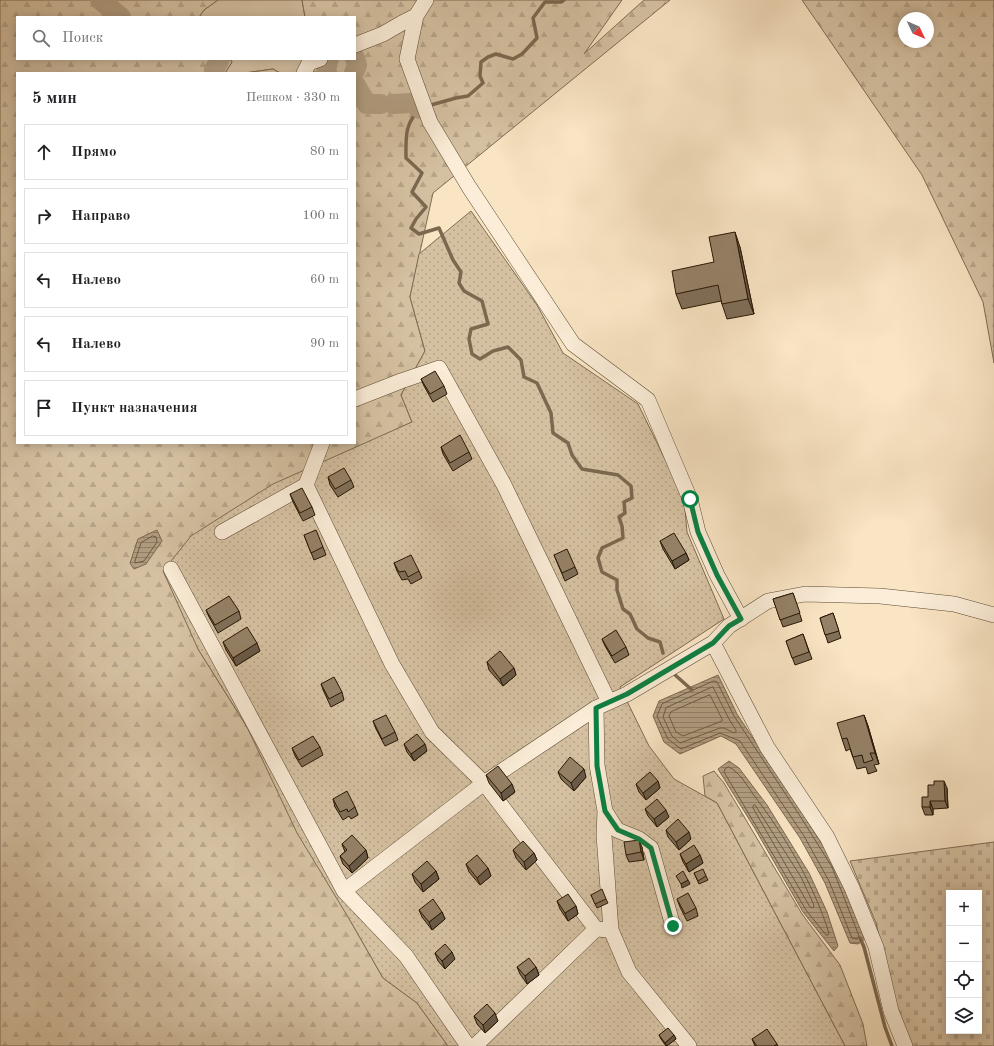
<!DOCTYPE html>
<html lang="ru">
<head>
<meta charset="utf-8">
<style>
	body { margin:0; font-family:"Old Standard TT",serif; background:#f6f6f6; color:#202124 }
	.controls { position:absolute; right:12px; bottom:12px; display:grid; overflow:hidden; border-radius:0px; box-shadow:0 2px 10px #0003 }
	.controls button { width:36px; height:36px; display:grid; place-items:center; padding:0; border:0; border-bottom:1px solid #e0e0e0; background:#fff; color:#202124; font:20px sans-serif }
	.compass { position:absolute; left:898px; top:12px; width:36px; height:36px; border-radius:50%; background:#fff; box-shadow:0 2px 10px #0003; rotate:134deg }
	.stop { position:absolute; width:12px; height:12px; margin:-9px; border:3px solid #0b8043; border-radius:50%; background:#fff }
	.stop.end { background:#0b8043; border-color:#fff; box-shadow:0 1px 4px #0008 }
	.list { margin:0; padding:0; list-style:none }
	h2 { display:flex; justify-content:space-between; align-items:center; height:52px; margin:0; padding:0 16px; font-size:17px }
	h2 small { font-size:13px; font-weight:400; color:#757577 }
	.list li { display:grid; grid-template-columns:26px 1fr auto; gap:12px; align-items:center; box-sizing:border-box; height:56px; margin:0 8px 8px; padding:0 8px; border:1px solid #e0e0e0; border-radius:0px }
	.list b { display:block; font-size:15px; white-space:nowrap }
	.list em { font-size:13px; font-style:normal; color:#757577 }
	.icon { flex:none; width:22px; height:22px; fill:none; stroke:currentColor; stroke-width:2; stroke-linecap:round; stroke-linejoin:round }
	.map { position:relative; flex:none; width:994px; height:1046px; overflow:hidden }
	.search { position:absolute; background:#fff; box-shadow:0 2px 10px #0003; left:16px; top:16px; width:340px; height:44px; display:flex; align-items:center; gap:10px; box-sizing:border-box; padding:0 14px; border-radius:0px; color:#757577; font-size:15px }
	.panel { position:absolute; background:#fff; box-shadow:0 2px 10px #0003; left:16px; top:72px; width:340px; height:372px; border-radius:0px }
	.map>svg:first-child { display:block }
	.grass { fill:#d5c1a2; stroke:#7e6c52 }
	.forest { fill:url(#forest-firs); stroke:#7e6c52; fill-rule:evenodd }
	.cemetery { fill:url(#cemetery-stones); stroke:#7e6c52; fill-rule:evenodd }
	.park { fill:url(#park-dots); stroke:#7e6c52 }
	.water { fill:url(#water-rules); stroke:#7b684f }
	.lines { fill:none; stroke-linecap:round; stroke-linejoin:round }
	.shore { stroke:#6d5a42; stroke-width:1 }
	.stream { stroke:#7b684f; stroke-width:3.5 }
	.river { stroke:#b29e82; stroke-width:20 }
	.minor-casing { stroke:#5c4a33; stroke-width:16 }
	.minor { stroke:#fbedd8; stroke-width:15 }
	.wall { fill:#806f59; stroke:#281603 }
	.shaded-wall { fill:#685a48; stroke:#281603 }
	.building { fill:#958167; stroke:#281603 }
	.route { stroke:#0b8043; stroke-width:5 }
</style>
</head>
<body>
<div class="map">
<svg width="994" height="1046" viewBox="0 0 994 1046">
	<defs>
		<pattern id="forest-firs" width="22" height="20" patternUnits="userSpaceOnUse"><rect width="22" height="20" fill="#d5c1a2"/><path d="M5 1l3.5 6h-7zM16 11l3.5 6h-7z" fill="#b7a58a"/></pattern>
		<pattern id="cemetery-stones" width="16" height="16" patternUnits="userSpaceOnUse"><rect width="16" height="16" fill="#d5c1a2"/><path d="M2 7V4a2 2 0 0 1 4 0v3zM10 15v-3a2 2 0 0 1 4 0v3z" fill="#b7a58a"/></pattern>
		<pattern id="park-dots" width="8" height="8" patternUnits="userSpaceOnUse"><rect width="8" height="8" fill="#d5c1a2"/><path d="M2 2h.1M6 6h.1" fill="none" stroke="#b7a58a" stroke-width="1.8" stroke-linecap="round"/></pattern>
		<pattern id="water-rules" width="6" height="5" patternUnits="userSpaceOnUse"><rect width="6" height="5" fill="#b29e82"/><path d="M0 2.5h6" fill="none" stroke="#918068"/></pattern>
	</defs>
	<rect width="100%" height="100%" fill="#f9e4c3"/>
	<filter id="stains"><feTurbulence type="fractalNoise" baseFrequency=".005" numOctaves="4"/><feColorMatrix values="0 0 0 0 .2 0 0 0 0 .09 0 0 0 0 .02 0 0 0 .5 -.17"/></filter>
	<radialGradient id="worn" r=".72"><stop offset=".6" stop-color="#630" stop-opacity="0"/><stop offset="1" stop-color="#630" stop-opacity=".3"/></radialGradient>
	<path class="grass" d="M218 0H302L305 17H199L204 10Z
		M230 59H315L319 72 280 73 273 69 245 73H225L232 62Z"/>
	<path class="forest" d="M0 0H218L204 10 199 17H17V59H230L232 62 225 73H17V443H355V73H319L315 59H355V17H305L302 0H622L584 54 644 0H670L433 193 410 297 425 351 401 395 412 422 353 450 198 649 247 727 351 922 383 978 417 1003 448 1046H0Z
		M802 0H994V363L983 302 922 175ZM904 18H928V42H904Z
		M273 69 280 73H245Z
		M714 771 724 783 802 914 840 965 863 1024 867 1046H845L717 803 705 796 703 776Z"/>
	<path class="cemetery" d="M994 842V1046H911L905 1034 891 986 876 923 850 861ZM949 893H979V1031H949Z"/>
	<path class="park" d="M471 211 537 305 563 353 638 404 684 498 687 532 724 619 620 687 649 746 674 779 717 803 845 1046H448L417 1003 383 978 351 922 297 833 247 727 198 649 163 571 191 536 273 484 412 422 401 395 425 351 410 297 419 254Z"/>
	<path class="water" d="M157 530 162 541 146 564 134 569 130 563 138 539Z
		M718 675 737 714 803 814 835 865 865 939 858 944 850 943 825 883 800 838 736 744 721 736 680 754 664 742 653 716 659 701Z
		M729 761 739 768 767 805 809 873 827 912 838 946 834 951 803 912 754 827 718 769Z"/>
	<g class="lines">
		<path class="shore" d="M153 536 156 537 157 542 144 561 135 563V561L141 543Z
			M714 681 717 682 734 716 800 816 832 867 859 936 857 939 852 938 829 881 804 836 740 741 720 733 681 749 668 739 657 716 662 704Z
			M713 687 729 719 736 730V732L734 733 724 728H720L680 743 672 736 663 717 666 708Z
			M710 695 722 719V721L683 736 676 732 669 716 671 712Z
			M729 767C740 773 746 784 753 794 785 836 813 883 829 933L828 935H826L806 910 724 772 725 769Z
			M755 805 801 877 814 905 813 908 810 907 753 808V806Z"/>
		<path class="stream" d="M431 105 456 98 468 96 483 83 480 76 481 62 488 57 496 54 513 59 522 54 537 38 533 18 545 2H561L564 0
			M421 109C404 122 406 139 406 158L422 173 412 192 426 207 416 219 411 228 419 234 439 228 453 260 461 272 459 283 464 291 482 301 488 324 471 329 469 339 472 354 480 359 493 351 508 347 521 360 524 377 537 383 551 413 553 433 568 443 572 455 582 469 618 475 631 486 632 498 624 502 625 513 619 517 622 526 623 538 602 548 598 558 602 572 617 580V590L623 609 630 614 637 629 648 638 660 642 663 653
			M674 674 692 690
			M860 938 864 947 885 1027 892 1046"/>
		<path class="river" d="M100 0 121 17
			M215 73 214 70 220 59
			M327 73 326 60 329 59
			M354 73 357 65 355 58
			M355 84 367 104H381
			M393 104 412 103 420 109"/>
		<defs>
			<path id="minor" d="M426 0 416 16 407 59 430 122 469 187 573 344 648 400 690 499 698 532 717 575 741 619
				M355 45 383 34 402 23 416 16
				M304 73 309 63 320 59
				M355 399 401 381 439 368 504 485 609 702
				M306 485 392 664 432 732 484 783 596 929 611 930
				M222 532 306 485 322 443
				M171 569 344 891 406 956 468 1046
				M713 643 767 747 827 837 852 888 876 947 891 1011 905 1046
				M596 708 597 765 605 811 604 835 611 930 629 972 689 1046
				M605 811 617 830 639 839 651 848 673 926
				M344 891 484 783 596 708 627 694 713 643 729 626 768 601 805 594 880 596 954 604 994 615
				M475 1046 596 929"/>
		</defs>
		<use href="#minor" class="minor-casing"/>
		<use href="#minor" class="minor"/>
	</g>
	<path class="wall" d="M740 247 754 314 727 319 721 301 682 309 676 294 714 262Z
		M421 379 444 386 447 394 433 402 424 386Z
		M441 447 469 452 472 459 453 471 443 454Z
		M328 477 351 480 354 487 338 497 330 485Z
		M290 494 312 507 315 515 303 521 293 502Z
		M304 535 323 547 326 555 314 560Z
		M660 541 686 553 689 560 675 569 663 549Z
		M554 555 575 567 578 574 565 581Z
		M394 563 419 571 422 578 411 584 408 579 402 580 397 571Z
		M793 593 802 621 783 627 773 599Z
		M206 610 239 611 241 619 218 633 209 617Z
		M833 613 841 638 828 643 820 618Z
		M803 634 812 659 795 665 786 641Z
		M602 639 626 647 629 655 615 663 605 646Z
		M223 642 260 651 236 666 226 650Z
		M487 662 514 668 516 675 503 686 489 670Z
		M321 684 342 692 344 700 331 707 324 692Z
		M864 715 868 726 879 764 874 765 877 771 868 774 866 767 857 769 850 749 846 751 842 739Z
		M373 721 395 732 398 740 385 746 376 729Z
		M404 744 427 751 414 761 407 752Z
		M320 747 323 755 302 767 295 756 292 748Z
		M558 772 586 777 574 791 561 779Z
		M486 775 515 792 503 801 489 783Z
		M658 781 660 788 646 800 639 792 636 784Z
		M947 788 948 808 933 809V815H925L922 807 928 797Z
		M333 799 355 807 358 815 351 819 349 816 343 820 335 807Z
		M645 809 669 817 657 827 648 816Z
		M666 830 691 839 679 850 668 837Z
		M342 844 366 850 368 858 352 873 343 864 340 856 345 852Z
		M642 847 644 860 629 862 626 855Z
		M513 850 534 853 537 860 526 870 516 858Z
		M680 854 700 855 703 863 689 872 683 862Z
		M466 864 488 868 491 876 480 885 469 872Z
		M436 871 439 879 423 892 415 882 412 874Z
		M694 873 706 876 708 880 699 884Z
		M591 895 606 899 608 903 597 908Z
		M677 899 696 908 698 916 687 921 680 907Z
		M557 901 576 906 578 914 568 921 560 909Z
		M419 910 442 912 445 919 432 930 422 917Z
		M435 953 455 959 445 969 438 961Z
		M517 967H536L539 975 527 984 520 974Z
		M474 1016 498 1021 485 1033 477 1024Z
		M659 1035H674L676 1039 666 1046 661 1039Z
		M752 1039 777 1044 778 1046H755Z"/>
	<path class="shaded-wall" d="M735 232 740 247 754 314 748 299Z
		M686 553 689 560 675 569 672 561Z
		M257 643 260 651 236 666 233 658Z
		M514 668 516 675 503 686 500 679Z
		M864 715 868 726 879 764 875 753Z
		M425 744 427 751 414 761 411 754Z
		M584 769 586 777 574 791 571 783Z
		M658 781 660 788 646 800 643 793Z
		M944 781 947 788 948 808 945 801Z
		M512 784 515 792 503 801 501 793Z
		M930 801 933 809V815L930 807Z
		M666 810 669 817 657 827 654 819Z
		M689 832 691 839 679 850 676 842Z
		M639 840 642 847 644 860 641 852Z
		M366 850 368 858 352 873 349 866Z
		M534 853 537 860 526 870 524 862Z
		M700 855 703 863 689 872 686 864Z
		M488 868 491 876 480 885 477 878Z
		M436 871 439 879 423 892 421 884Z
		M688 880 690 884 682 888 681 884Z
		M576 906 578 914 568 921 565 913Z
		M442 912 445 919 432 930 429 922Z
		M452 952 455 959 445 969 442 961Z
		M536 967 539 975 527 984 525 976Z
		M495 1013 498 1021 485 1033 483 1025Z
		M674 1035 676 1039 667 1046 665 1043Z"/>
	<path class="building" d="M735 232 748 299 722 304 718 285 676 294 672 271 714 262 709 237Z
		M435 371 444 386 430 394 421 379Z
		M460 435 469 452 450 463 441 447Z
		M344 468 351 480 335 489 328 477Z
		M302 488 312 507 300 513 290 494Z
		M316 530 323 547 311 553 304 535Z
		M674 533 686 553 672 561 660 541Z
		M567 549 575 567 562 573 554 555Z
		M411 555 419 571 408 577 405 571 399 572 394 563Z
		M793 593 800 613 780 620 773 599Z
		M229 596 239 611 215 625 206 610Z
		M833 613 839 631 825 635 820 618Z
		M247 627 257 643 233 658 223 642Z
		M616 630 626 647 612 656 602 639Z
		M803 634 809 652 792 658 786 641Z
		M500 651 514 668 500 679 487 662Z
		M334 677 342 692 329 699 321 684Z
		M386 715 395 732 382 739 373 721Z
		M864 715 875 753H870L873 760 864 763 862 755 853 757 847 738 842 739 837 723Z
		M417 734 425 744 411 754 404 744Z
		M313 736 320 747 299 760 292 748Z
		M570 757 584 769 571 783 558 772Z
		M498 766 512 784 501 793 486 775Z
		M650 772 658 781 643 793 636 784Z
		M934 781H944L945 801H930V807H922V797H928V785H934Z
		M347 791 355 807 348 812 347 809 340 812 333 799Z
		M657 799 666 810 654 819 645 809Z
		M678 819 689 832 676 842 666 830Z
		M352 835 366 850 349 866 340 856 347 850 342 844Z
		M639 840 641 852 626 855 624 842Z
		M523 841 534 853 524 862 513 850Z
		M694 845 700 855 686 864 680 854Z
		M477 855 488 868 477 878 466 864Z
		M427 861 436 871 421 884 412 874Z
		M703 869 706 876 698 881 694 873Z
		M683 871 688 880 681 884 676 876Z
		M602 889 606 899 595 904 591 895Z
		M688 893 696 908 685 914 677 899Z
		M568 894 576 906 565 913 557 901Z
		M433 899 442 912 429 922 419 910Z
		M445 944 452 952 442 961 435 953Z
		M529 958 536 967 525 976 517 967Z
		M487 1004 495 1013 483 1025 474 1016Z
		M668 1028 674 1035 665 1043 659 1035Z
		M767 1029 777 1044 774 1046H757L752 1039Z"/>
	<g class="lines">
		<path class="route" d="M673 926 651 848 639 839 618 830 605 811 597 766 596 708 627 694 713 643 729 626 741 619 717 575 698 532 690 499"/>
	</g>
	<rect width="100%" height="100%" filter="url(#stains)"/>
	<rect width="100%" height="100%" fill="url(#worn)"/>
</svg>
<div class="controls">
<button>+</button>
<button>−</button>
<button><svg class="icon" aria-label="locate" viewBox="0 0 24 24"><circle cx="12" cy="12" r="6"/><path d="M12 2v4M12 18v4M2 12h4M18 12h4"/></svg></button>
<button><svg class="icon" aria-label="layers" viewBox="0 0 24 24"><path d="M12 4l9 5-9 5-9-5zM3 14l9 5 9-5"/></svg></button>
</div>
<svg class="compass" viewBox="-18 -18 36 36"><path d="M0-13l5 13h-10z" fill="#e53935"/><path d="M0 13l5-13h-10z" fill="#757577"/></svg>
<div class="stop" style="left:690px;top:499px"></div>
<div class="stop end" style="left:673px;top:926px"></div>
<div class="search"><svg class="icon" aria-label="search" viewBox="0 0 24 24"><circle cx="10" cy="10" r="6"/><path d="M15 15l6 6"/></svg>Поиск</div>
<section class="panel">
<h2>5 мин<small>Пешком · 330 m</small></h2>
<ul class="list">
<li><svg class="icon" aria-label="ahead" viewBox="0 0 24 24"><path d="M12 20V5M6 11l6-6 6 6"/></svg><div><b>Прямо</b></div><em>80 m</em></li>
<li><svg class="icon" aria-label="right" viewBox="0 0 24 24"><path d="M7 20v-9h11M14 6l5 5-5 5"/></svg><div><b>Направо</b></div><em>100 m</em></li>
<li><svg class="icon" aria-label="left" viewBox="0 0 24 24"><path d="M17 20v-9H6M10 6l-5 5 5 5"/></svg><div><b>Налево</b></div><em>60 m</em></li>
<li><svg class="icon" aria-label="left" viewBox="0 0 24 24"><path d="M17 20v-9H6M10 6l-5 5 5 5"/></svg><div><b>Налево</b></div><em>90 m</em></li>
<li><svg class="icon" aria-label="arrive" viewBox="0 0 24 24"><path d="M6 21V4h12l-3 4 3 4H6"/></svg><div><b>Пункт назначения</b></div></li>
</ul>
</section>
</div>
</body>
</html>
